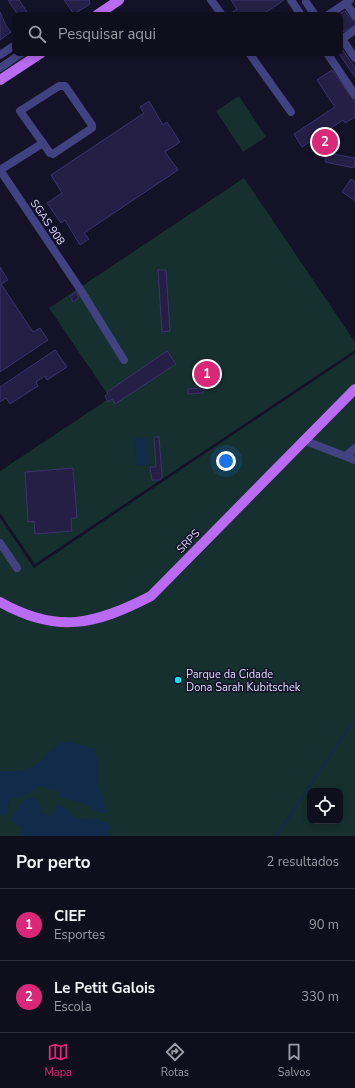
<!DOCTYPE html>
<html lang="pt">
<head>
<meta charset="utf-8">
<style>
	body { margin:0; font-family:"Nunito Sans",sans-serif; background:#181726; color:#f1f3f6 }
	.controls { position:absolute; right:12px; bottom:12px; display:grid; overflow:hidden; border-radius:8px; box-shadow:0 2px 6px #0003 }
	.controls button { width:36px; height:36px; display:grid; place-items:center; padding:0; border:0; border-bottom:1px solid #2f2e3b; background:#0f0e1d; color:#f1f3f6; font:20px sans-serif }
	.you { position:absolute; left:226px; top:461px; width:14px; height:14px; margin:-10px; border:3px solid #fff; border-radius:50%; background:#1a73e8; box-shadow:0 0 0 6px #1a73e833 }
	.badge { display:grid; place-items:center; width:26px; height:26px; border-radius:50%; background:#db2777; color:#fff; font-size:13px; font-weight:700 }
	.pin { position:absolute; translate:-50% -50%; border:2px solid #fff; box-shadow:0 1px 4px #0006 }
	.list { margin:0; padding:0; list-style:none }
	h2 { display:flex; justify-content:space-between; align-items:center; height:52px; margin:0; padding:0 16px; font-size:17px }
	h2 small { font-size:13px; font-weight:400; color:#9b9ca4 }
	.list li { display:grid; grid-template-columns:26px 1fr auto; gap:12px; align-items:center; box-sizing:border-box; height:72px; padding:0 16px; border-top:1px solid #2f2e3b }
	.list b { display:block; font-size:15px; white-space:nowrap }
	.list p { margin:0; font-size:13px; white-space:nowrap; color:#9b9ca4 }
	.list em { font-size:13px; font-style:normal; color:#9b9ca4 }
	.icon { flex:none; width:22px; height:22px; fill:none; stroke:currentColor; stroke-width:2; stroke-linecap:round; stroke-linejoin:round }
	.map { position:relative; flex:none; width:355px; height:836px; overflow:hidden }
	.search { position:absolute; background:#0f0e1d; box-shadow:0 2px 6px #0003; left:12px; right:12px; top:12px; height:44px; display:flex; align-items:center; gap:10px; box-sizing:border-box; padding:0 14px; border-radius:8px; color:#9b9ca4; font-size:15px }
	.sheet { height:196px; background:#0f0e1d }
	nav { display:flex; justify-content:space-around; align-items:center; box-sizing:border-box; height:56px; border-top:1px solid #2f2e3b; background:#0f0e1d; font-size:11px; color:#9b9ca4 }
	nav a { display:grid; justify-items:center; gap:2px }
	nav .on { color:#db2777 }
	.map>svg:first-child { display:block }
	.green { fill:#15302e; fill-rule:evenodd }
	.water { fill:#132b4a }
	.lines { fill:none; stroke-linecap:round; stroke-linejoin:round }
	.stream { stroke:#132b4a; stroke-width:2 }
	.building { fill:#251f46; stroke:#3c3370 }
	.minor { stroke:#414282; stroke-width:8 }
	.major { stroke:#b96bf3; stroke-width:10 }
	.poi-dot { fill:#16e2ec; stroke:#141227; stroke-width:1.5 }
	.labels { text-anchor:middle; stroke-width:3; stroke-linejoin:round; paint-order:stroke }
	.street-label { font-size:11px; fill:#dddbfc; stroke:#141227 }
	.poi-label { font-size:11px; fill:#dddbfc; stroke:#141227; text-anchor:start }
</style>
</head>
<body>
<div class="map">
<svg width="355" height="836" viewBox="0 0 355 836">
	<rect width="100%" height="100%" fill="#141227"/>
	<path class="green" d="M239 96 266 137 243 152 216 111Z
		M244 178 355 342V350L35 564 0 513V471L110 398 49 308Z
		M355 353V836H0V518L34 568ZM310 791H340V821H310Z"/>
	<path class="water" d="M147 437 149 465 136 466 134 438Z
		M68 741 95 749 98 765 97 781 107 812 100 813 84 803 59 798V792L40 786 22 798H11L6 814 0 815V771C10 771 25 772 34 766 48 757 49 746 68 741Z
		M34 796C43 802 38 815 51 816L58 804 62 805 78 819C91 819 101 817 112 826L108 836H21V828L12 822 11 819 23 801Z"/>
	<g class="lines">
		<path class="stream" d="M276 836 355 719"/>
	</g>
	<path class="building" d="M8 0H19L29 15H18Z
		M64 0H89L90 4 74 14Z
		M231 0H284L262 15H228L237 9Z
		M345 11 351 19 355 21V25L340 34V14Z
		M0 12 6 26 11 32 0 40Z
		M340 46 355 68V77L340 55Z
		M332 70 355 102V117L345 123 343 120 331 128 333 130 324 136 322 134 302 147 294 134 335 107 317 80Z
		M149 101 163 125 167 122 180 142 165 152 178 170 84 233 89 239 80 245 65 220 61 223 47 203 62 193 51 175 144 113 140 107Z
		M327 153 355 158 354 168 325 162Z
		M351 179 355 182V201L342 192Z
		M0 267 8 280 1 284 33 332 40 328 48 340 0 372Z
		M158 270H166L170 331 162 332Z
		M76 292 79 298 73 302 70 296Z
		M55 350 67 367 47 380 45 376 36 382 38 386 10 404 6 398 0 402V387Z
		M167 351 176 364 115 404 112 399 108 402 105 396 108 394 107 392Z
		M203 388V393L188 394V389Z
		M154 437H159L162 476 160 480H152L150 467H156Z
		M73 468 77 518H71L72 531 35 534 34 521 28 522 25 472Z"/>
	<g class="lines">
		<path class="minor" d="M211 0 222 15
			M291 0 301 15
			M350 0 346 3 355 16
			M306 2 315 15
			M328 15 346 3
			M355 30 342 39 355 58
			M249 53 291 112
			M327 53 355 95
			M0 55 15 45
			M0 68 22 53
			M59 86H65L92 125V128L53 154 50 153 20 111Z
			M0 170 80 289 124 360
			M0 170 43 143
			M303 440 355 460
			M346 456 355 448
			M0 543 17 568"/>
		<path class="major" d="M97 15 119 0
			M0 80 41 53
			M0 602C57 634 95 625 151 596L355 389"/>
	</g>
	<circle class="poi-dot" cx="178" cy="680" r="4"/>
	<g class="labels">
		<g class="street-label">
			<text transform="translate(48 222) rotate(56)" y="4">SGAS 908</text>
			<text transform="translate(188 541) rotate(-46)" y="4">SRPS</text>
		</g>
		<g class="poi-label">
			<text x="186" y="678">Parque da Cidade<tspan x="186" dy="13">Dona Sarah Kubitschek</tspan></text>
		</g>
	</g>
</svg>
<div class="controls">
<button><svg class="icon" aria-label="locate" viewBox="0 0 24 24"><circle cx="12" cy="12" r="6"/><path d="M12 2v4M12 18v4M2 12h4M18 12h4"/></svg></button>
</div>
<div class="you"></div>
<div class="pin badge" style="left:207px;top:374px">1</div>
<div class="pin badge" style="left:325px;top:142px">2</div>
<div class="search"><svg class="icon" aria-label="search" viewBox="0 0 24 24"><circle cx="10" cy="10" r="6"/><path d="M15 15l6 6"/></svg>Pesquisar aqui</div>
</div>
<section class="sheet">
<h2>Por perto<small>2 resultados</small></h2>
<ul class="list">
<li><span class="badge">1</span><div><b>CIEF</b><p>Esportes</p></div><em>90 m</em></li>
<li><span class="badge">2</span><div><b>Le Petit Galois</b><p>Escola</p></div><em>330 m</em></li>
</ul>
</section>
<nav>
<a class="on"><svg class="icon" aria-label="map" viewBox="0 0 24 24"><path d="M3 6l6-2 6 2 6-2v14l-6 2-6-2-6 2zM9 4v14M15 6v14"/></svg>Mapa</a>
<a><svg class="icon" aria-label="directions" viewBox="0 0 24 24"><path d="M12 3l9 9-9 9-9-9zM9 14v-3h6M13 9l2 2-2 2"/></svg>Rotas</a>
<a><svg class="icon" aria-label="saved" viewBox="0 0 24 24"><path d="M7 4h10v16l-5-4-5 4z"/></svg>Salvos</a>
</nav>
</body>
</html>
